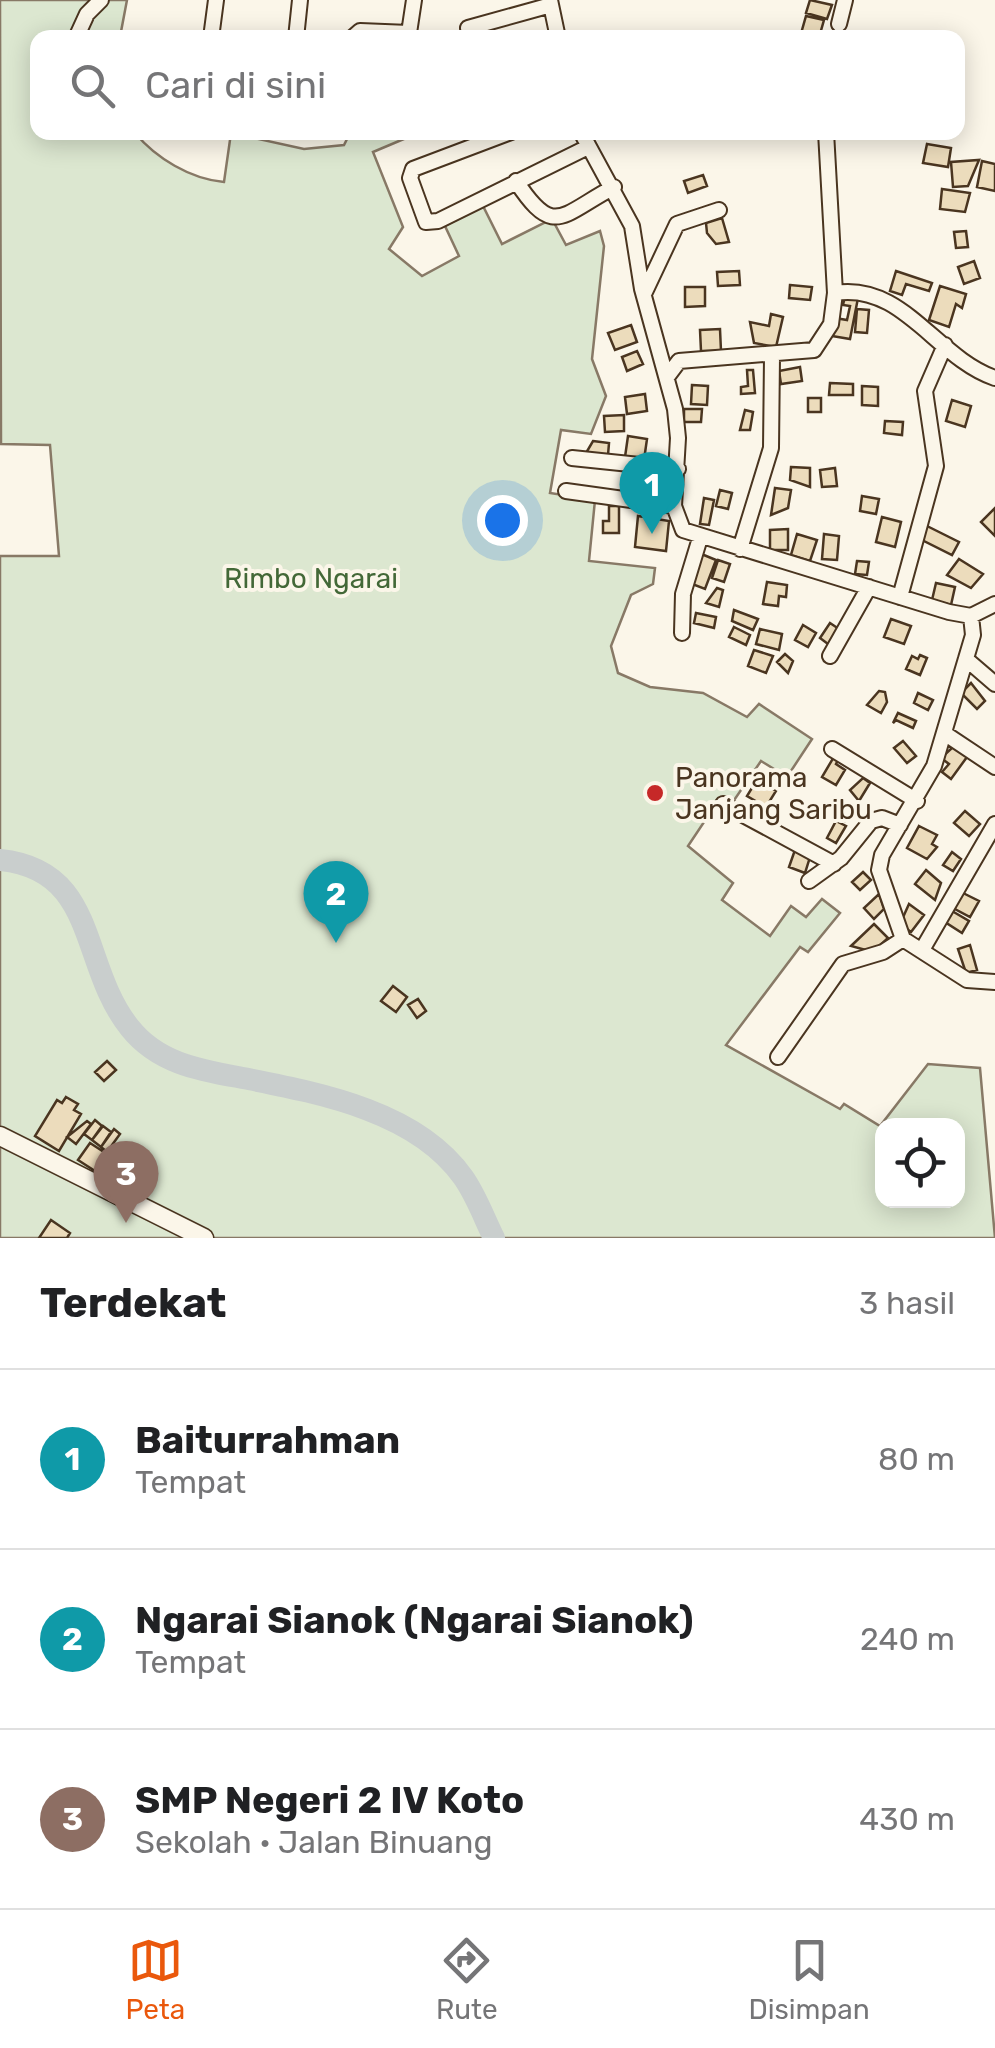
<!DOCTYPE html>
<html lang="id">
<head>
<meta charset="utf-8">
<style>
	body { margin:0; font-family:Rubik,sans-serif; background:#f2f2f2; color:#202124 }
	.controls { position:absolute; right:30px; bottom:30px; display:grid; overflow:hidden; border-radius:20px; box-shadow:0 5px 25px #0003 }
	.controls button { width:90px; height:90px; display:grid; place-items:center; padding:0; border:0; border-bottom:2px solid #e0e0e0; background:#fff; color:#202124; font:50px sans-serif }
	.you { position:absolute; left:502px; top:520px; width:35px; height:35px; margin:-25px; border:8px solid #fff; border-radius:50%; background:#1a73e8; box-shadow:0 0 0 15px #1a73e833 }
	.badge { display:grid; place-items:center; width:65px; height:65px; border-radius:50%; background:#ea580c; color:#fff; font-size:32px; font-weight:700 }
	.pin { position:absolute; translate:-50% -82px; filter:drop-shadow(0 2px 5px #0008) }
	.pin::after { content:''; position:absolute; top:52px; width:35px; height:30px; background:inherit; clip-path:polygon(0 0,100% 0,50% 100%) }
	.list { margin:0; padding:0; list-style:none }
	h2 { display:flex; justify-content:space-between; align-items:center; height:130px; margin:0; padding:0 40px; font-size:42px }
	h2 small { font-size:32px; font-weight:400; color:#757577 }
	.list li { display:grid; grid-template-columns:65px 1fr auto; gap:30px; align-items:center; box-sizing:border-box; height:180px; padding:0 40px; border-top:2px solid #e0e0e0 }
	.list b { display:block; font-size:38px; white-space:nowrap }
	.list p { margin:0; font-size:32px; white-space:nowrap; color:#757577 }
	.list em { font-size:32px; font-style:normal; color:#757577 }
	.icon { flex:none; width:55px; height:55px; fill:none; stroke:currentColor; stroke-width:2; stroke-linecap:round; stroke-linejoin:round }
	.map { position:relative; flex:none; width:995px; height:1238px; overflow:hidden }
	.search { position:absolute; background:#fff; box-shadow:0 5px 25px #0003; left:30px; right:30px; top:30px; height:110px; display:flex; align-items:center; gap:25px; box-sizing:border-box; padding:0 35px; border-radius:20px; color:#757577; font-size:38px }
	.sheet { height:670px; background:#fff }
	nav { display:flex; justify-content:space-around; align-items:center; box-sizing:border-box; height:140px; border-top:2px solid #e0e0e0; background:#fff; font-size:28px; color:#757577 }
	nav a { display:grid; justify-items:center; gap:5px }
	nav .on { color:#ea580c }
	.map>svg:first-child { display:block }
	.green { fill:#dce7d0; stroke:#887966; stroke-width:2.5; fill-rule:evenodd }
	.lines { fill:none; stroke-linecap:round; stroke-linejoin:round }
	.river { stroke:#c9cecd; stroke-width:22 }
	.building { fill:#ecdcbc; stroke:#4a3520; stroke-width:2.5 }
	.minor-casing { stroke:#4a3520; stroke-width:18 }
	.major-casing { stroke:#4a3520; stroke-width:21 }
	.minor { stroke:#fbf6e9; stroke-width:14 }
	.major { stroke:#fbf6e9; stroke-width:18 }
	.poi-dot { fill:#c62828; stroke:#fbf6e9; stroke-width:4 }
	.labels { text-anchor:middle; stroke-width:8; stroke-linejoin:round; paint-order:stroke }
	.park-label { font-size:28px; fill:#436837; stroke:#fbf6e9 }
	.poi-label { font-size:28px; fill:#4a3520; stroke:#fbf6e9; text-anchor:start }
</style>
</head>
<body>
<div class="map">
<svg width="995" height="1238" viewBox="0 0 995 1238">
	<rect width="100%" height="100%" fill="#fbf6e9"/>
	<path class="green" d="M0 0H127L120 37 38 38V132L135 133C156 158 190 179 224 182L231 133 304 149 344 145 350 133H418L373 152 403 227 389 249 422 276 459 256 445 226 483 206 502 244 552 219 566 245 600 231 604 246 592 359 606 396 591 434 561 430 550 493 595 500 589 561 655 568 653 584 631 595 611 646 618 673 650 687 703 693 747 717 759 704 812 739 787 777 761 761 728 809 716 804 688 846 733 883 722 900 770 936 791 906 806 917 822 899 840 913 808 952 800 947 726 1045 840 1109 844 1104 880 1126 928 1064 980 1068 995 1238H0V556H59L50 445 1 444ZM882 1126H958V1200H882Z"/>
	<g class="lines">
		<path class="river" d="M0 860C99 870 79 965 130 1028 157 1062 197 1070 238 1077 313 1092 415 1109 463 1177 476 1195 484 1218 494 1238"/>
	</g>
	<path class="building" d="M810 0 832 5 827 19 806 13Z
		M806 16 824 20 820 34 802 30Z
		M927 144 951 148 948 167 923 163Z
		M979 160 968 186 953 187 951 162Z
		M982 161 995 164V191L977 187Z
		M703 175 707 186 688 193 684 181Z
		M942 189 970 193 965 212 940 209Z
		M722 218 729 242 716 244 707 233 706 223Z
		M966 231 968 247 956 248 954 232Z
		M974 261 980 278 964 284 958 267Z
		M739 271 740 285 718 286 717 272Z
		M896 271 932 283 929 291 906 284 902 295 890 291Z
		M790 285 812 287 810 300 789 298Z
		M940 286 966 294 962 308 956 304 949 327 929 320Z
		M685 287H705V306L685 307Z
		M845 296 858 298 850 339 832 336 835 318 847 320 850 306 843 305Z
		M857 309 869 310 867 333 855 332Z
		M771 314 783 317 776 347 754 343 750 322 769 326Z
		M631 325 637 342 615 350 608 333Z
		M720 329 721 351H701L700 330Z
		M637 351 643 364 627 371 622 357Z
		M800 367 802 381 781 384 779 371Z
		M747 370H753L755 393 741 394V387L748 386Z
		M830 383 853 384V395H829Z
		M692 385 708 386 707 405 691 404Z
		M862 386 878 387V406L862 405Z
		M645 394 647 411 627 414 625 397Z
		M808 398H821V412H808Z
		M952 400 971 406 965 427 946 421Z
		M684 409H702L701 422H684Z
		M745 410 753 412 750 430H740Z
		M624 415V431L605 432 604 416Z
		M885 421 903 422 902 435 884 433Z
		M628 436 647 439 644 460 625 457Z
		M593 441 609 443 608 455 586 453Z
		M791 467 810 468V487L790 480Z
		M835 468 837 486 822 487 820 470Z
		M645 476 641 486 626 488 624 479Z
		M775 488 791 490 788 508 771 515Z
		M720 490 732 493 728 509 716 506Z
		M862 496 879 499 876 514 860 511Z
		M704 498 714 500 709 525 700 524Z
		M609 506H619V533H603V521H609Z
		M995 508V536L981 522Z
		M638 516 669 521 666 551 635 547Z
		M882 517 901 522 895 547 876 542Z
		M925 525 959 542 952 555 918 538Z
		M788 529V550H770V530Z
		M797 534 817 540 810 561 791 555Z
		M824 534 839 536 837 560 822 559Z
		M699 553 716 560 705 589 687 582Z
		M959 559 983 574 971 588 947 575Z
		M718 560 730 564 724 582 712 578Z
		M857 561 869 562 867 575 855 574Z
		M767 582 787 585 786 597 779 596 778 606 763 604Z
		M936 583 955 587 951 605 932 600Z
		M717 588 723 590 719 607 706 603Z
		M734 610 758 619 753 630 732 621Z
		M696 613 716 617 714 628 694 623Z
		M891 619 911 626 904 644 884 637Z
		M830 623 839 629 828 644 820 638Z
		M803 625 816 633 808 647 795 640Z
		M734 627 750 635 746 645 729 637Z
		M760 629 782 634 779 650 756 644Z
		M754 650 773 656 766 673 748 666Z
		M785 654 793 661 788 673 777 662Z
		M920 655 927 658 920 675 906 669 912 656 918 659Z
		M971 683 985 701 977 709 961 693Z
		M879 691 885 692 887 702 881 713 867 705Z
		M918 693 933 700 928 710 914 703Z
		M898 713 916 721 913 728 896 720 893 723Z
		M903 741 916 756 907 763 894 748Z
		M953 747 967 757 951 779 942 772 949 764 941 758Z
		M835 755 839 758 836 764 845 770 836 785 822 777Z
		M761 773 772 780 768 786 776 791 766 807 747 796Z
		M863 778 870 783 859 801 850 790Z
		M839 798 854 808 845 821 834 805Z
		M965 811 980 824 969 836 954 823Z
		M836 821 846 826 836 843 827 838Z
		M919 826 937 835 932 844 937 847 927 859 907 848Z
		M796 847 810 857 805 873 789 867Z
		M952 852 961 859 953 871 943 865Z
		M926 870 941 883 935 900 915 884Z
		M863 872 871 880 860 890 852 882Z
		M961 892 979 901 970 917 953 908Z
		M879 894 884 909 874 919 864 908Z
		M909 904 924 915 911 932 900 924Z
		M952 911 969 921 962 933 945 922Z
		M874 924 888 938 873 952 851 946Z
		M970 945 977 970 966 973 958 949Z
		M393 986 407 997 396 1012 381 1001Z
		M418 999 426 1011 417 1018 408 1005Z
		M107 1061 116 1070 104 1081 95 1072Z
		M66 1097 78 1104 74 1110 81 1114 59 1151 35 1136 57 1100 62 1103Z
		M95 1120 102 1126 92 1140 84 1134Z
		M87 1121 91 1124 76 1144 67 1137Z
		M103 1126 111 1132 101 1147 92 1140Z
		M114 1129 120 1134 107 1152 101 1147Z
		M90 1143 107 1154 95 1171 78 1160Z
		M51 1220 70 1233 67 1238H39Z"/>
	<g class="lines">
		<defs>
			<path id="minor" d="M550 0 558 38
				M839 24 845 0
				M468 28 551 5
				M76 38 87 14 101 0
				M211 38 216 0
				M296 38 300 0
				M352 38 360 31 409 33 414 0
				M511 132 413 169 410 178 426 222 438 221 588 147
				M581 132 632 226 642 289 675 409 678 438 674 506 683 530 949 612 971 616 995 604
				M826 132 835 293
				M516 181C554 239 561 215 614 187
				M644 294 677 224 719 210
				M667 377 679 361 814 350 831 324 835 293C903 282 936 358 995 378
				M572 458 678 469
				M566 491 674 506
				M740 549 771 448 772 357
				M900 597 936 466 925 391 945 345
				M971 616 973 635 934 766 882 855 879 870 903 939 967 980 995 982
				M682 633 683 594 700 538
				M830 656 869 587
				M966 659 995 684
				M944 733 995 767
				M832 749 917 801
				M723 804 834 864
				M809 881 841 858 871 821 882 818 900 825
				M922 950 995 824
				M778 1057 843 964 883 952 903 939"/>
			<path id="major" d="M0 1136 204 1238"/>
		</defs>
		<use href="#minor" class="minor-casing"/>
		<use href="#major" class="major-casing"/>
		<use href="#minor" class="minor"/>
		<use href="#major" class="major"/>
	</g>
	<circle class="poi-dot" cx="655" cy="793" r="10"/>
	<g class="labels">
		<g class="park-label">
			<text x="311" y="588">Rimbo Ngarai</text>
		</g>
		<g class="poi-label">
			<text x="675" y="787">Panorama<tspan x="675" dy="32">Janjang Saribu</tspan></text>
		</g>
	</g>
</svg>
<div class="controls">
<button><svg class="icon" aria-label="locate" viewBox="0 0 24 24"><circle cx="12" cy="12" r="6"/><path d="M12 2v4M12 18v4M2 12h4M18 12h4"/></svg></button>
</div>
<div class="you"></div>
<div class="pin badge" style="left:652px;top:534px;background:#0f9aa8">1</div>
<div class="pin badge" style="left:336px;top:943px;background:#0f9aa8">2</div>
<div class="pin badge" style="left:126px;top:1223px;background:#8d6e63">3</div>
<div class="search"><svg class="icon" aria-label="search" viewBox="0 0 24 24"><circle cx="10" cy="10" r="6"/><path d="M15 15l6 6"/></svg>Cari di sini</div>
</div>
<section class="sheet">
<h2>Terdekat<small>3 hasil</small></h2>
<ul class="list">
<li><span class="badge" style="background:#0f9aa8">1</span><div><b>Baiturrahman</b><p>Tempat</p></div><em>80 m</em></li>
<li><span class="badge" style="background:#0f9aa8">2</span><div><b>Ngarai Sianok (Ngarai Sianok)</b><p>Tempat</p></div><em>240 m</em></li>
<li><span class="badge" style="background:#8d6e63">3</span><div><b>SMP Negeri 2 IV Koto</b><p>Sekolah · Jalan Binuang</p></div><em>430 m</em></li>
</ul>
</section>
<nav>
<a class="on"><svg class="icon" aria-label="map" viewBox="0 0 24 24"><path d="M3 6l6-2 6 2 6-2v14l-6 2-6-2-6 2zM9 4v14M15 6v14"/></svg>Peta</a>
<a><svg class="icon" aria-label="directions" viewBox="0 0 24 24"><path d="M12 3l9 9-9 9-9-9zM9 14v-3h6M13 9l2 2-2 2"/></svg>Rute</a>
<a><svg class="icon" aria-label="saved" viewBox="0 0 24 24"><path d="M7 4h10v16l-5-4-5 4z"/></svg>Disimpan</a>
</nav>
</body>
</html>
